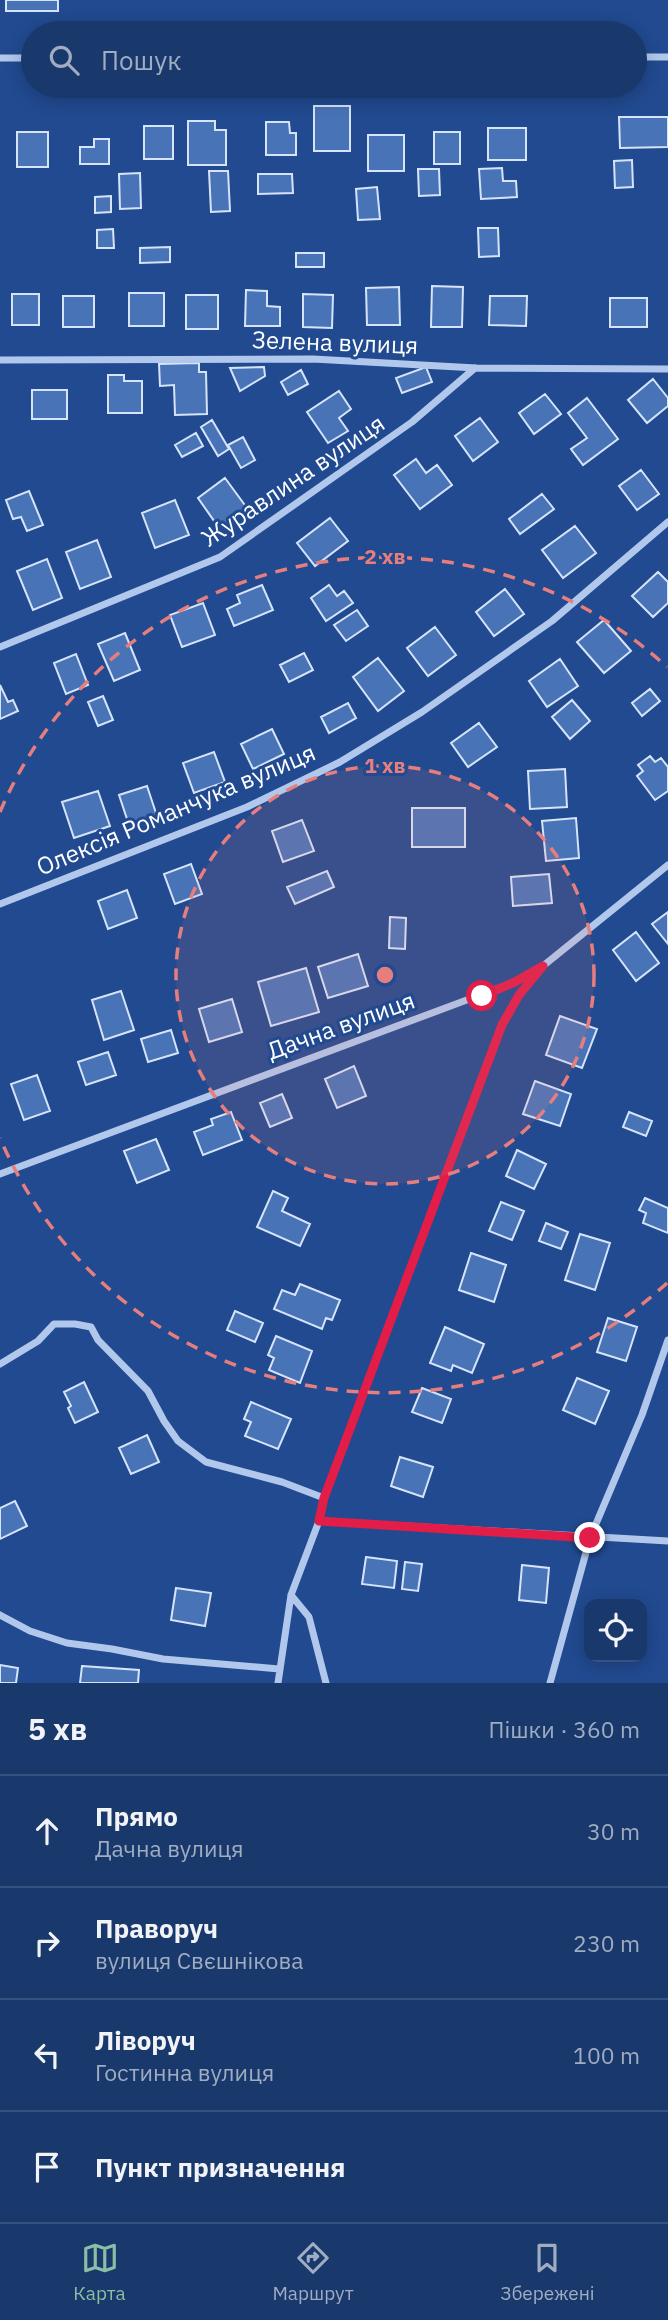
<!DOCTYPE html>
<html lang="uk">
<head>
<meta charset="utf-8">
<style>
	body { margin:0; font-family:"IBM Plex Sans",sans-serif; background:#223f72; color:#f1f3f6 }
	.controls { position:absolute; right:21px; bottom:21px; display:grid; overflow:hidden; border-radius:14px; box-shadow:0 4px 18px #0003 }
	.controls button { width:63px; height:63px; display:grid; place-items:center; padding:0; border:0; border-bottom:2px solid #37527f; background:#19386c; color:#f1f3f6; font:35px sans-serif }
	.stop { position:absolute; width:21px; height:21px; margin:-16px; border:5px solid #e11d48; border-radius:50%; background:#fff }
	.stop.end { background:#e11d48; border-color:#fff; box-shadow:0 2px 7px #0008 }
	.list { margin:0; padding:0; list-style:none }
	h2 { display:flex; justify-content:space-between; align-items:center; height:91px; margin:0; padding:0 28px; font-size:30px }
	h2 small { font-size:23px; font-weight:400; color:#9facc2 }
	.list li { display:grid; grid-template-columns:46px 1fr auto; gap:21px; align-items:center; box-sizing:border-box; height:112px; padding:0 28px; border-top:2px solid #37527f }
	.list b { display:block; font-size:26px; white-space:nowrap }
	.list p { margin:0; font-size:23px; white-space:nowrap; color:#9facc2 }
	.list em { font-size:23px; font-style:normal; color:#9facc2 }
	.icon { flex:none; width:38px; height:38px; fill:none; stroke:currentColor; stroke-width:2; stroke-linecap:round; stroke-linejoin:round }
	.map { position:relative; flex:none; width:668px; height:1683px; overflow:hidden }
	.search { position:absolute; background:#19386c; box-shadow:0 4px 18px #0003; left:21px; right:21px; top:21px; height:77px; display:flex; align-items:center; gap:18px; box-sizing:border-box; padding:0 24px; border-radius:38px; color:#9facc2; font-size:26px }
	.sheet { height:539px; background:#19386c }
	nav { display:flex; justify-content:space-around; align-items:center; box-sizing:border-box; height:98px; border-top:2px solid #37527f; background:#19386c; font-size:19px; color:#9facc2 }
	nav a { display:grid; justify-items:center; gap:4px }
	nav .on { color:#8abfa5 }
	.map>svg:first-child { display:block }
	.building { fill:#4973b7; stroke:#d6e4f9; stroke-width:2 }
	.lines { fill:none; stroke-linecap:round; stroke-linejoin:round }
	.minor { stroke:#b1c8ec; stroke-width:7 }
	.route { stroke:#e11d48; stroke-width:9 }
	.ring { fill:none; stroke:#e67e7e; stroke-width:3.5; stroke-dasharray:12 9 }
	.labels { text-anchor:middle; stroke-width:6; stroke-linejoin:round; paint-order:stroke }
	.street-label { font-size:24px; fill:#fff; stroke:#214a90 }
	.centre { fill:#e67e7e; stroke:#214a90; stroke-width:3.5 }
	.ring-label { font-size:21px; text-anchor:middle; font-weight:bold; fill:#e67e7e; stroke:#214a90; stroke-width:6; stroke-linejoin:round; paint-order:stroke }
</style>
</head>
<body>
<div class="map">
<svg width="668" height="1683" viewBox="0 0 668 1683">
	<rect width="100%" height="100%" fill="#214a90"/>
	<path class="building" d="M6 0H58V11H6Z
		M314 106H350V151H314Z
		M619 117H668V147L620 148Z
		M188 121H215V130H226V165H188Z
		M266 122H289L290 133H296V155H266Z
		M144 126H173V159H144Z
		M488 128H526V160H488Z
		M17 132H48V167H17Z
		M434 132H460V164H434Z
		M368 135H404V171H368Z
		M94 139H109V164H80V147H94Z
		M632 160 633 187 615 188 614 161Z
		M502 168 503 181H516L517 197 481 199 479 169Z
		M418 169H439L440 195 419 196Z
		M209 171H228L230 211 211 212Z
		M140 173 141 208 120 209 119 174Z
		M258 174H292L293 193 258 194Z
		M377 187 380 219 358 220 356 189Z
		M111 196V212L95 213V197Z
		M478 228H498L499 256 479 257Z
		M113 229 114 248H97V230Z
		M170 247V262L140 263V248Z
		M296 253H324V267H296Z
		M432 286 463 287 462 327H431Z
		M399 287 400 325H367L366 288Z
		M246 290 267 291V306L280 307V326H245Z
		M129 293H164V326H129Z
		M12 294H39V325H12Z
		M303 294 333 295 332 328 303 327Z
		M186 295H218V329H186Z
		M63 296H94V327H63Z
		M490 296H527L526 326 489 325Z
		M610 298H647V327H610Z
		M199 363V372H206L207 414 175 415 174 385 160 386 159 364Z
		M264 367 265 376 240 391 230 368Z
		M426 367 432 382 402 393 396 378Z
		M301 370 308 384 288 395 281 382Z
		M108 375H124V381H142V413H108Z
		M653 379 668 398V406L647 423 628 400Z
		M32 390H67V419H32Z
		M339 391 351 409 339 418 348 431 328 443 307 412Z
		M545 394 561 414 534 434 519 413Z
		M587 398 618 439 583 465 571 449 587 438 568 413Z
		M480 418 498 442 473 461 455 436Z
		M212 420 229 449 218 456 201 427Z
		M196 433 203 446 182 457 175 445Z
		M243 437 255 460 241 468 228 445Z
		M416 459 426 473 437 465 452 485 420 509 394 475Z
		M641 470 659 494 637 510 619 486Z
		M225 478 247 508 219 528 198 498Z
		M29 491 43 525 27 531 21 517 13 519 6 500Z
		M542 494 554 509 520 534 509 519Z
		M175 500 189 535 155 548 142 513Z
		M330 518 348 541 315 566 297 543Z
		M575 526 596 553 563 578 542 550Z
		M97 540 111 577 80 589 66 552Z
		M47 559 62 598 33 610 17 571Z
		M658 572 668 582V603L653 617 632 596Z
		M262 585 273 610 234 626 227 609 240 603 237 595Z
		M329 585 337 596 344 591 353 603 326 621 311 598Z
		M505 589 524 614 494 636 476 612Z
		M203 603 215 635 182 647 170 615Z
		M357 610 368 626 346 641 334 625Z
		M604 620 631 651 604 673 577 642Z
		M435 627 456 655 428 676 407 648Z
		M125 633 140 670 114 681 98 644Z
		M304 653 313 670 289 682 280 665Z
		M76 654 88 685 66 694 54 663Z
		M378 658 404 691 378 711 353 677Z
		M560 659 578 686 547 707 529 681Z
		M0 685 8 702 13 700 18 711 0 719Z
		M650 689 660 701 642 716 632 703Z
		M103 696 113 720 98 726 88 702Z
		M572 700 590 721 570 739 552 717Z
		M348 703 356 718 329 733 321 717Z
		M479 723 497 747 468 767 451 743Z
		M272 729 284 754 253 769 241 744Z
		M214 752 225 782 194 793 183 763Z
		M650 756 655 762 661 758 668 767V791L655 800 637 776 643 771 638 765Z
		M565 769 567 807 530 809 528 771Z
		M147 786 157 816 129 825 119 795Z
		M98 791 110 826 74 838 62 802Z
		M412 808H465V847H412Z
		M576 818 579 858 546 861 542 821Z
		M302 820 314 851 283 862 272 831Z
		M191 864 202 894 175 904 164 874Z
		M327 871 334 887 295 904 287 887Z
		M549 874 552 903 513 906 511 877Z
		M127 890 137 918 108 929 98 901Z
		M668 912V944L652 924Z
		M390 917 406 918 405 949 389 948Z
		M636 932 659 963 636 981 613 950Z
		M358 954 368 986 328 998 318 967Z
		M306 968 319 1012 271 1026 258 982Z
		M121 991 134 1030 104 1040 92 1000Z
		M232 999 242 1032 209 1042 199 1009Z
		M560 1016 597 1029 582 1068 546 1055Z
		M171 1030 178 1053 148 1062 141 1039Z
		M108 1052 116 1075 86 1085 78 1062Z
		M354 1066 366 1096 337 1108 325 1079Z
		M37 1075 50 1111 24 1120 11 1084Z
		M535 1081 571 1094 560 1126 523 1114Z
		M282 1094 292 1118 270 1127 260 1103Z
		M231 1112 242 1140 203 1155 194 1132 213 1125 211 1119Z
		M629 1112 652 1121 646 1136 623 1127Z
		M156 1139 169 1170 137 1183 124 1151Z
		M517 1150 546 1164 534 1189 506 1176Z
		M273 1191 288 1198 282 1211 310 1224 300 1246 257 1227Z
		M645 1198 668 1208V1233L643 1223 646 1213 639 1210Z
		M501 1202 524 1211 512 1240 489 1231Z
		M546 1223 568 1232 561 1249 539 1241Z
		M580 1234 610 1243 595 1290 565 1280Z
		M471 1253 506 1265 494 1302 459 1290Z
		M300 1284 340 1300 332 1320 326 1318 322 1329 274 1309 282 1290 295 1295Z
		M235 1311 263 1323 255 1342 227 1330Z
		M608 1318 637 1327 626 1361 597 1352Z
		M445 1327 484 1344 472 1373 453 1365 451 1371 430 1363Z
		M276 1336 312 1351 300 1383 269 1370 274 1358 268 1355Z
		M577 1378 609 1391 595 1424 563 1410Z
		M84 1382 98 1412 75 1423 68 1408 71 1406 64 1392Z
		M422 1388 451 1399 442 1423 412 1412Z
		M251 1402 291 1419 278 1449 245 1436 251 1422 244 1419Z
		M147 1435 159 1462 131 1474 119 1448Z
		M400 1457 433 1467 423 1497 391 1486Z
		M15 1501 27 1526 0 1539V1508Z
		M366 1557 397 1561 394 1588 362 1584Z
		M405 1562 422 1564 418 1591 402 1589Z
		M522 1565 549 1568 546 1603 519 1600Z
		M176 1588 211 1593 205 1626 171 1620Z
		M0 1665 18 1668 16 1683H0Z
		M82 1666 139 1670 138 1683H80Z"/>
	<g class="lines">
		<path class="minor" d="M635 57H668
			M0 58H33
			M0 360 313 359 476 368 668 369
			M0 647 220 557 412 422 475 368
			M0 904 247 807 340 762 422 712 552 621 668 522
			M0 1174 515 982 543 966 668 865
			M0 1364 38 1341 54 1324H75L91 1327 98 1340 148 1391 164 1421 178 1441 206 1462 282 1482 324 1498
			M319 1521 668 1541
			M291 1595 309 1617 326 1683
			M0 1615 30 1631 67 1643 112 1649 163 1659 279 1669
			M278 1683 291 1595 319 1521 324 1498 502 1025 519 995 543 966
			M550 1683 590 1538 642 1415 668 1340"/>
	</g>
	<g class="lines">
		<path class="route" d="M482 996 515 982 543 966 519 995 502 1025 324 1498 319 1521 590 1538"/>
	</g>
	<circle cx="385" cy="975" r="209" fill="#e67e7e" fill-opacity=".12"/>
	<g class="ring">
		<circle cx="385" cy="975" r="209"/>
		<path d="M667 1283A418 418 0 0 1 0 1138M0 812A418 418 0 0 1 667 667"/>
	</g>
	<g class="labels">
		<g class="street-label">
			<text transform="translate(335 343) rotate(2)" y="8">Зелена вулиця</text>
			<text transform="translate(293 481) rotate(-34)" y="8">Журавлина вулиця</text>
			<text transform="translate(176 810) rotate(-23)" y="8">Олексія Романчука вулиця</text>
			<text transform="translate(341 1026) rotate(-20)" y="8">Дачна вулиця</text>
		</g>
	</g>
	<circle cx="385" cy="975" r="10" class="centre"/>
	<g class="ring-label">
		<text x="385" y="564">2 хв</text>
		<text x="385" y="773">1 хв</text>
	</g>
</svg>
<div class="controls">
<button><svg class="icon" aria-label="locate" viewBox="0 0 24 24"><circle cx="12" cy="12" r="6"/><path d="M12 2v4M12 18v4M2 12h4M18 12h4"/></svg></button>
</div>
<div class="stop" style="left:482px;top:996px"></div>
<div class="stop end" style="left:590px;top:1538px"></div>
<div class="search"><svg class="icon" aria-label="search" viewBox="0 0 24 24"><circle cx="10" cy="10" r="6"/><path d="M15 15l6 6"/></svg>Пошук</div>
</div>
<section class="sheet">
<h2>5 хв<small>Пішки · 360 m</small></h2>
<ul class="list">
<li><svg class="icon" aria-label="ahead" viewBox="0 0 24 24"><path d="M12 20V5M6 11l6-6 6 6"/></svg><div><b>Прямо</b><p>Дачна вулиця</p></div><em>30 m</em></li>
<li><svg class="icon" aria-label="right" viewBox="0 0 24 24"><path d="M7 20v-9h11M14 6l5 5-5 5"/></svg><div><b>Праворуч</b><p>вулиця Свєшнікова</p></div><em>230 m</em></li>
<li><svg class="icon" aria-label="left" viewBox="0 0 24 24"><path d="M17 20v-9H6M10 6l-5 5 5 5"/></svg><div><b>Ліворуч</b><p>Гостинна вулиця</p></div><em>100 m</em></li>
<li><svg class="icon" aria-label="arrive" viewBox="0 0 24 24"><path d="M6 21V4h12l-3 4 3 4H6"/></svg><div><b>Пункт призначення</b></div></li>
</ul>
</section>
<nav>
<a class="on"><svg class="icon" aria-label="map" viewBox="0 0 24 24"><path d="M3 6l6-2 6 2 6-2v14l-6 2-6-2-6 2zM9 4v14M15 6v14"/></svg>Карта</a>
<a><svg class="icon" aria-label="directions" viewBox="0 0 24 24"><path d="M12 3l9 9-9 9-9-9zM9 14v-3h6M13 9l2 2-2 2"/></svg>Маршрут</a>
<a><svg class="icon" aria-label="saved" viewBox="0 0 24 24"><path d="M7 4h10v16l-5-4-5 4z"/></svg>Збережені</a>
</nav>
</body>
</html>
